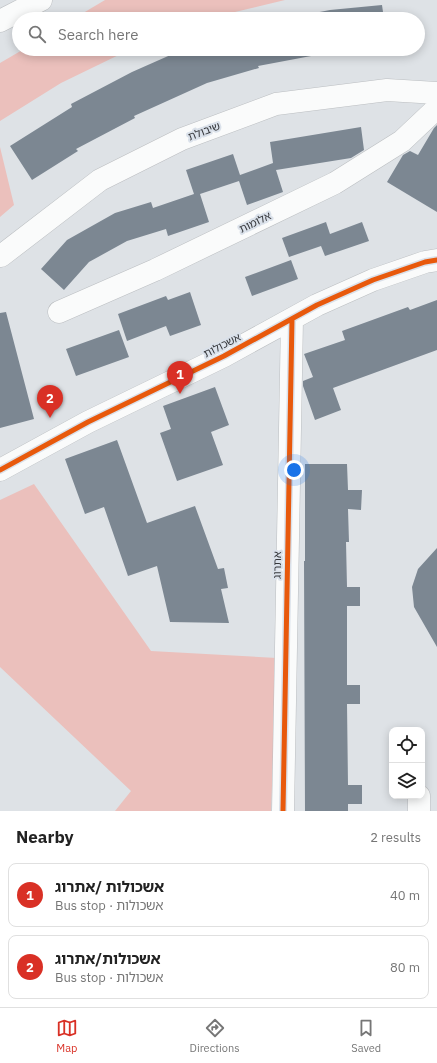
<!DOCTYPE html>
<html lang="en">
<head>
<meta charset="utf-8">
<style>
	body { margin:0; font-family:"IBM Plex Sans","Noto Sans Hebrew",sans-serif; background:#f2f2f2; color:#222 }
	.controls { position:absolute; right:12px; bottom:12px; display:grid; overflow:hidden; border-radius:8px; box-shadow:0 2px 10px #0003 }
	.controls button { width:36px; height:36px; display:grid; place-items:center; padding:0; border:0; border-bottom:1px solid #e0e0e0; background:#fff; color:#222; font:20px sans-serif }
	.you { position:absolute; left:294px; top:470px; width:14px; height:14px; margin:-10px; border:3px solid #fff; border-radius:50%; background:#1a73e8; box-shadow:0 0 0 6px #1a73e833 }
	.badge { display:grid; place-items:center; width:26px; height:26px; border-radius:50%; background:#d93025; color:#fff; font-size:13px; font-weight:700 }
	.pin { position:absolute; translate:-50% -33px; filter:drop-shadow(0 1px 2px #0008) }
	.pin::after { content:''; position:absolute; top:21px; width:14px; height:12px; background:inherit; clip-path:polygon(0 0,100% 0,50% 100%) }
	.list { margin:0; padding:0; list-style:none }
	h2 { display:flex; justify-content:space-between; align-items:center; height:52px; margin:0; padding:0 16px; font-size:17px }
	h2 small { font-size:13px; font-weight:400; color:#767676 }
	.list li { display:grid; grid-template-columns:26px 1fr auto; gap:12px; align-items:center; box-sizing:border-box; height:64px; margin:0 8px 8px; padding:0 8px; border:1px solid #e0e0e0; border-radius:8px }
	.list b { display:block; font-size:15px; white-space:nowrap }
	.list p { margin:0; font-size:13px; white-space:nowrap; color:#767676 }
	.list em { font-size:13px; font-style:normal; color:#767676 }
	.icon { flex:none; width:22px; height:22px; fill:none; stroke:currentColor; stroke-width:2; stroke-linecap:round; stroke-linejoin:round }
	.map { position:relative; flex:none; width:437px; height:811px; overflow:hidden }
	.search { position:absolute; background:#fff; box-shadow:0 2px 10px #0003; left:12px; right:12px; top:12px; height:44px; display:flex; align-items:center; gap:10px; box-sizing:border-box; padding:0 14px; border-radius:22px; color:#767676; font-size:15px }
	.sheet { height:196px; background:#fff }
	nav { display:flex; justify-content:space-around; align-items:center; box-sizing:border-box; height:56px; border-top:1px solid #e0e0e0; background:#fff; font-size:11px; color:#767676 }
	nav a { display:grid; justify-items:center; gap:2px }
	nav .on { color:#d93025 }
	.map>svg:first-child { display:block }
	.green { fill:#ebc0bc }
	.building { fill:#7c8792 }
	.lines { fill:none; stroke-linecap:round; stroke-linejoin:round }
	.minor-casing { stroke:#bbbec1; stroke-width:23 }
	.minor { stroke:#fafbfb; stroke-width:22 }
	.cycleway-casing { stroke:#dae1ea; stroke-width:8 }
	.cycleway { stroke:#e8590c; stroke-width:5 }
	.labels { text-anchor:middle; stroke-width:4; stroke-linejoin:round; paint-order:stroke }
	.street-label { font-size:11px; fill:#36383c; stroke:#dae1ea }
</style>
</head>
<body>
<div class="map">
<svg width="437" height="811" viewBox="0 0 437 811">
	<rect width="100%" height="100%" fill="#dee2e6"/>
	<path class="green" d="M105 0H285L235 12 216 19H73Z
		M24 49H131L61 83 0 121V63Z
		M0 147 14 205 0 217Z
		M34 484 151 651 277 658 271 811H115L131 791 0 667V500Z"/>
	<path class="building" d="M382 5 384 19H283L330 10Z
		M184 49H363L327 53 258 66 259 68 207 83 134 116 135 118 76 149 78 151 32 180 10 146 72 107 71 104 132 72Z
		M437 125V212L387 182 403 155 410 151 418 155 434 128Z
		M361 127 364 150 351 158 276 170 283 192 247 205 239 181 200 194 209 222 168 236 166 229 127 241 89 262 64 290 41 269 67 240 115 213 151 202 153 208 194 194 186 170 233 154 240 175 273 163 270 142Z
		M326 222 330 234 362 222 369 241 325 256 321 246 289 257 282 238Z
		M291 260 298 279 252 296 245 277Z
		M190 292 201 325 170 336 166 326 127 341 118 314 166 296 168 300Z
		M437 300V350L333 388 341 410 315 420 303 386V381L313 377 304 354 345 340 342 331 408 307 410 310Z
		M6 312 34 419 0 428V313Z
		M119 330 129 357 76 376 66 349Z
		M215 387 229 425 211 432 223 465 177 481 160 433 171 429 163 406Z
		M117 440 147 523 195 506 218 569 224 568 228 588 221 589 229 623 170 622 157 566 128 576 104 507 85 514 65 459Z
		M305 464H347L348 490H362L361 510 348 509 349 542H346L347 587H360V606H347V685H360V704H347L348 785H362V804H348V811H305L304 561H305Z
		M437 548V647L414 607 412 587 418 569Z"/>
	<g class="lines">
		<defs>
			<path id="minor" d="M0 21 41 0
				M1 256 100 180 182 139 276 104 387 90 437 93
				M59 312 155 270 335 183 402 141 437 108
				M0 470 88 422 224 356 317 305 373 280 425 262 437 260
				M419 796V811
				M283 811 292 319"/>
		</defs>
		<use href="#minor" class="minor-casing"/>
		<use href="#minor" class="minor"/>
		<defs>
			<path id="cycleway" d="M0 470 88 422 224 356 317 305 373 280 425 262 437 260
				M283 811 292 319"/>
		</defs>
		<use href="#cycleway" class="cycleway-casing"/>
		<use href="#cycleway" class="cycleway"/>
	</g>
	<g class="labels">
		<g class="street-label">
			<text transform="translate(204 131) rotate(-21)" y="4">שיבולת</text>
			<text transform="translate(255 222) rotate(-26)" y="4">אלומות</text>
			<text transform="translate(222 345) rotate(-27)" y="4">אשכולות</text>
			<text transform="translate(277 565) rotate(-89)" y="4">אתרוג</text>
		</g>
	</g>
</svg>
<div class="controls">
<button><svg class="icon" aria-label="locate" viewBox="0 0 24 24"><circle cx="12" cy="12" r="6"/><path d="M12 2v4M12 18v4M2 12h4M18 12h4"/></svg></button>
<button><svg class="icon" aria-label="layers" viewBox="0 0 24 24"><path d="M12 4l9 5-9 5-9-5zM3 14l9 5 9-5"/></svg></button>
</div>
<div class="you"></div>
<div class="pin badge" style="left:180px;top:394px">1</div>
<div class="pin badge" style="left:50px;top:418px">2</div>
<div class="search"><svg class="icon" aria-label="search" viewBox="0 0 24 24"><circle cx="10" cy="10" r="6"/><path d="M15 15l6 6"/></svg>Search here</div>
</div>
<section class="sheet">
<h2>Nearby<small>2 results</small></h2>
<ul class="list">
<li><span class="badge">1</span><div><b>אשכולות /אתרוג</b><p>Bus stop · אשכולות</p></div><em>40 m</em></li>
<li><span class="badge">2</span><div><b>אשכולות/אתרוג</b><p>Bus stop · אשכולות</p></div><em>80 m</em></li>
</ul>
</section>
<nav>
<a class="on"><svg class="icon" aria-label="map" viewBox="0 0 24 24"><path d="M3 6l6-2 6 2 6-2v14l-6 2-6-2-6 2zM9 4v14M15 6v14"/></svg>Map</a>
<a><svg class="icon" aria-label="directions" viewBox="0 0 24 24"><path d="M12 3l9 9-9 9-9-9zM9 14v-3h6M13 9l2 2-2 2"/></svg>Directions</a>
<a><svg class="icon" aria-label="saved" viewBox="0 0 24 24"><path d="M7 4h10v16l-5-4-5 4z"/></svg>Saved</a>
</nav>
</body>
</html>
